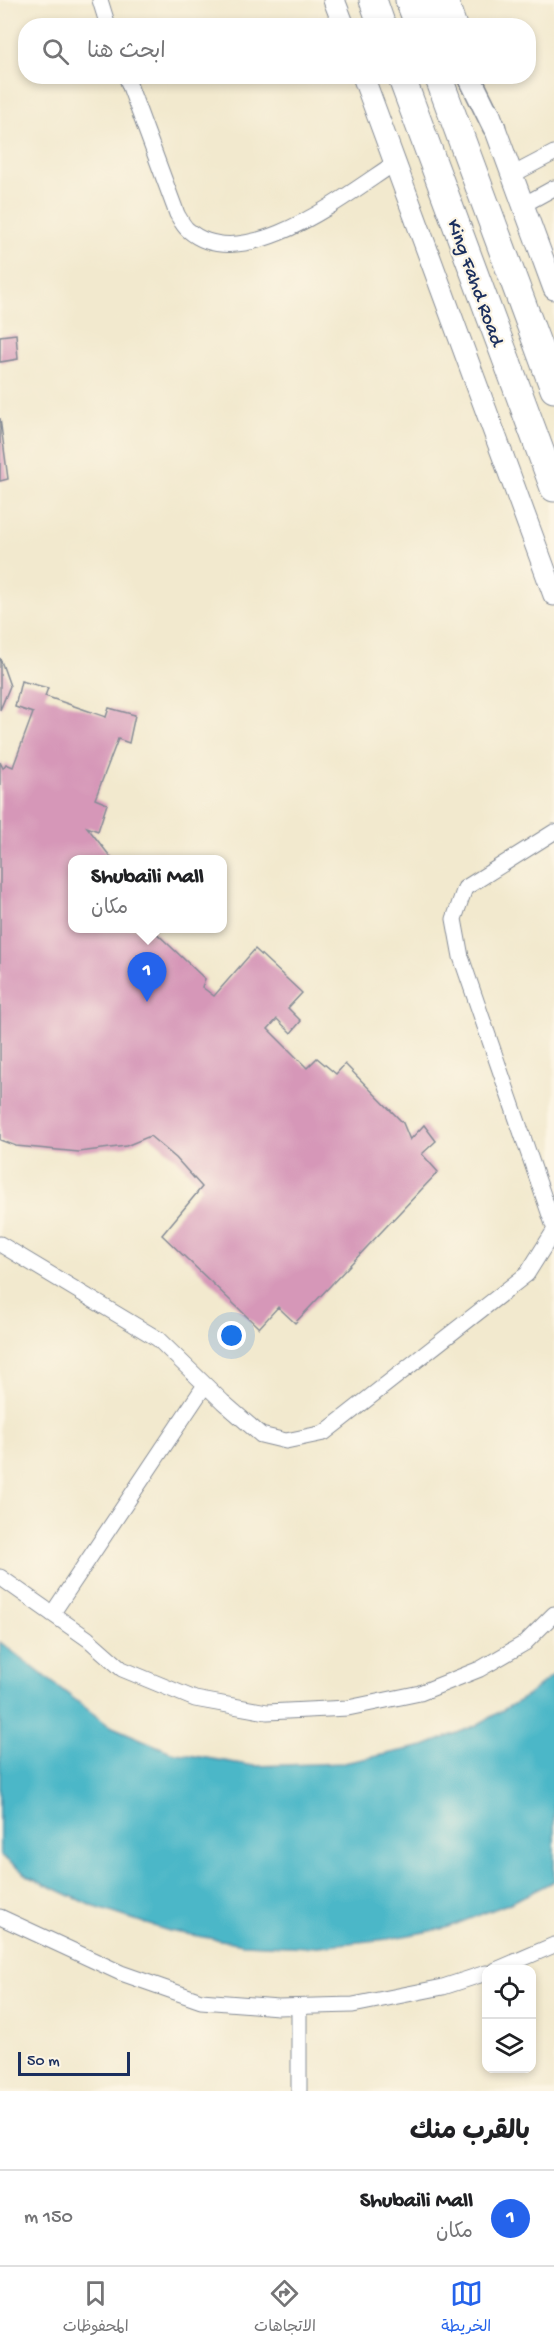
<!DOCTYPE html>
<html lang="ar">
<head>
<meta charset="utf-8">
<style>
	body { margin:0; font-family:"Gochi Hand","Playpen Sans Arabic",sans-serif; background:#f2f2f2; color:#202124; direction:rtl }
	.controls { position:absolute; right:18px; bottom:18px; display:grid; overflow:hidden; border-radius:12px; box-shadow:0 3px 9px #0003 }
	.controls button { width:54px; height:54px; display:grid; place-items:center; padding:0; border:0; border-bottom:2px solid #e0e0e0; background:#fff; color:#202124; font:30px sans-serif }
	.scale { position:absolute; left:18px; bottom:15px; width:112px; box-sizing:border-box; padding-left:6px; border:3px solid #1b2f5e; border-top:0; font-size:16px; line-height:21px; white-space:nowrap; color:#1b2f5e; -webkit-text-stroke:4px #fcf5e5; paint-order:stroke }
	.you { position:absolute; left:232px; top:1336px; width:21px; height:21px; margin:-15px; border:4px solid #fff; border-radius:50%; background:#1a73e8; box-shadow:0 0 0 9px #1a73e833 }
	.badge { display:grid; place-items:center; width:39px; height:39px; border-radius:50%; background:#2563eb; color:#fff; font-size:20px; font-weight:700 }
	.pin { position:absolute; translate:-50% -50px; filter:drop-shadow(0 2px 3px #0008) }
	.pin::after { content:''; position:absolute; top:32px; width:21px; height:18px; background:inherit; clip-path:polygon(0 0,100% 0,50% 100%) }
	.popup { position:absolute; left:68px; top:855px; width:159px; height:78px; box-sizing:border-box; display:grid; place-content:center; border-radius:12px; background:#fff; filter:drop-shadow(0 2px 4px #0005); font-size:20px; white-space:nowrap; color:#757577 }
	.popup b { font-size:22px; color:#202124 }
	.popup::after { content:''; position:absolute; left:50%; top:100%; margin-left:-12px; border:12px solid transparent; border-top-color:#fff }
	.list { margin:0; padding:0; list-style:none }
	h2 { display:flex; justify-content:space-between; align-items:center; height:78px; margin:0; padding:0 24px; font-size:26px }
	h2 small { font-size:20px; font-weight:400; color:#757577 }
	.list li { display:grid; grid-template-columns:39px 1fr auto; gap:18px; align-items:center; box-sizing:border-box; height:96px; padding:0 24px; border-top:2px solid #e0e0e0 }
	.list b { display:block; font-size:22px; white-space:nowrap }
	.list p { margin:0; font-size:20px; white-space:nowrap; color:#757577 }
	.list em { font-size:20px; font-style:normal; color:#757577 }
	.icon { flex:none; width:33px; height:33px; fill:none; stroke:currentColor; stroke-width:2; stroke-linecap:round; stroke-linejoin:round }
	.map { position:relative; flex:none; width:554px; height:2091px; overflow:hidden; direction:ltr }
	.search { position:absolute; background:#fff; box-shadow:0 3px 9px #0003; left:18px; right:18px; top:18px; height:66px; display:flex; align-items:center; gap:15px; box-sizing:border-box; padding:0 21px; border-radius:24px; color:#757577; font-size:22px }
	.sheet { height:174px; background:#fff }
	nav { display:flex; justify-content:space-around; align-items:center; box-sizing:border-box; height:84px; border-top:2px solid #e0e0e0; background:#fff; font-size:16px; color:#757577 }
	nav a { display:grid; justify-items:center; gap:3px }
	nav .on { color:#2563eb }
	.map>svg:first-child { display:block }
	.water { fill:#4bb7c8; stroke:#337393; stroke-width:1.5 }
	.building { fill:#d697b8 }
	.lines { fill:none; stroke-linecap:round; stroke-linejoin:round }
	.street-casing { stroke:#868c96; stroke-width:17 }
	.secondary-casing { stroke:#868c96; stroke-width:23 }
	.primary-casing { stroke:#868c96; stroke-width:25 }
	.highway-casing { stroke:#868c96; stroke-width:29 }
	.street { stroke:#fff; stroke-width:15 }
	.secondary { stroke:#fff; stroke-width:21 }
	.primary { stroke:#fff; stroke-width:22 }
	.highway { stroke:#fff; stroke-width:27 }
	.labels { text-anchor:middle; stroke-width:4.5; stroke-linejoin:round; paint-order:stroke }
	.street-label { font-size:20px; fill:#1b2f5e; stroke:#fcf5e5 }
</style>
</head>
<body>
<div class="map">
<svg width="554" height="2091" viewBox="0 0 554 2091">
	<rect width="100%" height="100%" fill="#fcf5e5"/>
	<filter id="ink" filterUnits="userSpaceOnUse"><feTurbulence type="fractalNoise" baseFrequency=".0167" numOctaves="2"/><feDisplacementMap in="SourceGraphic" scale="12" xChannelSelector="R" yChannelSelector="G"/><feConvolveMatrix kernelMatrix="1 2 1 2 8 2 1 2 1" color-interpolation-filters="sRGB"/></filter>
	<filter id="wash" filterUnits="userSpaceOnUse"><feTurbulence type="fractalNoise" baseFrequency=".008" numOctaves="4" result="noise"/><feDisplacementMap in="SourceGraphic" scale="24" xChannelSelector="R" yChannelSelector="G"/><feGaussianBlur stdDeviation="1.35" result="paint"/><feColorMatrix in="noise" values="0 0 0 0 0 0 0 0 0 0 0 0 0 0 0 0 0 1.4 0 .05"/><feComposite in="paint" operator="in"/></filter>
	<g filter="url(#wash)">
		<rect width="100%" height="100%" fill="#f2e9ce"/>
		<path class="water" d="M0 1642 108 1725 171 1752 254 1766 344 1763 424 1746 475 1726 524 1698 554 1674V1881L510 1903 446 1928 388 1939 309 1947 243 1944 169 1931 92 1906 30 1877 0 1855Z"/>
		<g id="blocks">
			<path class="building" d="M16 334 18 359 0 362V336Z
				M0 418 8 479 0 481Z
				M0 658 10 686 0 710Z
				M21 681 48 688 45 696 106 717 109 708 135 715 129 743 118 739 95 799 107 804 98 831 87 827 113 860H72V928H151L205 979 202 987 214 996 255 949 302 993 288 1008 301 1021 291 1033 277 1019 268 1029 307 1068 317 1058 336 1074 345 1064 403 1123 410 1140 424 1125 436 1141 422 1154 438 1172 295 1323 278 1307 259 1328 162 1235 202 1187 176 1158 150 1136 126 1146 79 1152 16 1146 0 1140V762L3 768 6 764 13 767 33 713 15 707Z"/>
		</g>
	</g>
	<g filter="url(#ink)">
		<use href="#blocks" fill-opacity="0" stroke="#868c96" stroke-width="1.5"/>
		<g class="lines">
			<defs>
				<path id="street" d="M100 0 108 26
					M126 76 177 214C180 219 183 226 188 230 243 278 347 194 395 163
					M512 175 554 153
					M523 205 554 188
					M554 832 465 888 454 919 461 957 554 1227
					M0 1244 158 1339 223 1402 261 1435 286 1441 324 1433 527 1274 554 1231
					M0 1577 88 1639 122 1669 195 1699 267 1712 348 1708 420 1693 480 1669 525 1643 554 1614
					M52 1614 205 1385
					M0 1917 121 1973 201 2001 278 2007 353 2005 443 1987 486 1973
					M496 1970 554 1945
					M299 2007V2091"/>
				<path id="secondary" d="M334 0 344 26
					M447 0 456 26
					M363 76 554 595
					M489 112 554 289"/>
				<path id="primary" d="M431 0 443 26
					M469 76 494 127"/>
				<path id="highway" d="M373 0 382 26
					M409 0 419 26
					M401 76 554 488
					M438 76 554 389"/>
			</defs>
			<use href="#street" class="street-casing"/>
			<use href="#secondary" class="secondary-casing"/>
			<use href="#primary" class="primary-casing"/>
			<use href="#highway" class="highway-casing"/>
			<use href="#street" class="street"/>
			<use href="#secondary" class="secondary"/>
			<use href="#primary" class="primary"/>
			<use href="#highway" class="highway"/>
		</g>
	</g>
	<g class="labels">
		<g class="street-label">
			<text transform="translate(477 282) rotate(70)" y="7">King Fahd Road</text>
		</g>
	</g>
</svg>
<div class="controls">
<button><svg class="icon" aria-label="locate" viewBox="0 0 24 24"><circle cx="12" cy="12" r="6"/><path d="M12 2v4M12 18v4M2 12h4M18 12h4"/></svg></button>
<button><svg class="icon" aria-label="layers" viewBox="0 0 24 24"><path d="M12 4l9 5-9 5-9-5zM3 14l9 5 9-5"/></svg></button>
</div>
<div class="scale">50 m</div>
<div class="you"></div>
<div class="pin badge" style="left:147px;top:1002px">1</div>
<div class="popup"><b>Shubaili Mall</b>مكان</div>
<div class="search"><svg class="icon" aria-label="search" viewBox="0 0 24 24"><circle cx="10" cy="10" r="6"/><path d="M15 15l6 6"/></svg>ابحث هنا</div>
</div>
<section class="sheet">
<h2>بالقرب منك<small></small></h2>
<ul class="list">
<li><span class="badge">1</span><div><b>Shubaili Mall</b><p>مكان</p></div><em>150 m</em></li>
</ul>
</section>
<nav>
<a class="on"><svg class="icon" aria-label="map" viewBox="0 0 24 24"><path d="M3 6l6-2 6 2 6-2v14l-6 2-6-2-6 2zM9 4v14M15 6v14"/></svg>الخريطة</a>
<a><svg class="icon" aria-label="directions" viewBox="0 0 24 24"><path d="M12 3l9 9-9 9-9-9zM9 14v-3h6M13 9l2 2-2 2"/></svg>الاتجاهات</a>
<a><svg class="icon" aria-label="saved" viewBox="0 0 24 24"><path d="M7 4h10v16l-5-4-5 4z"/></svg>المحفوظات</a>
</nav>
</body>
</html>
